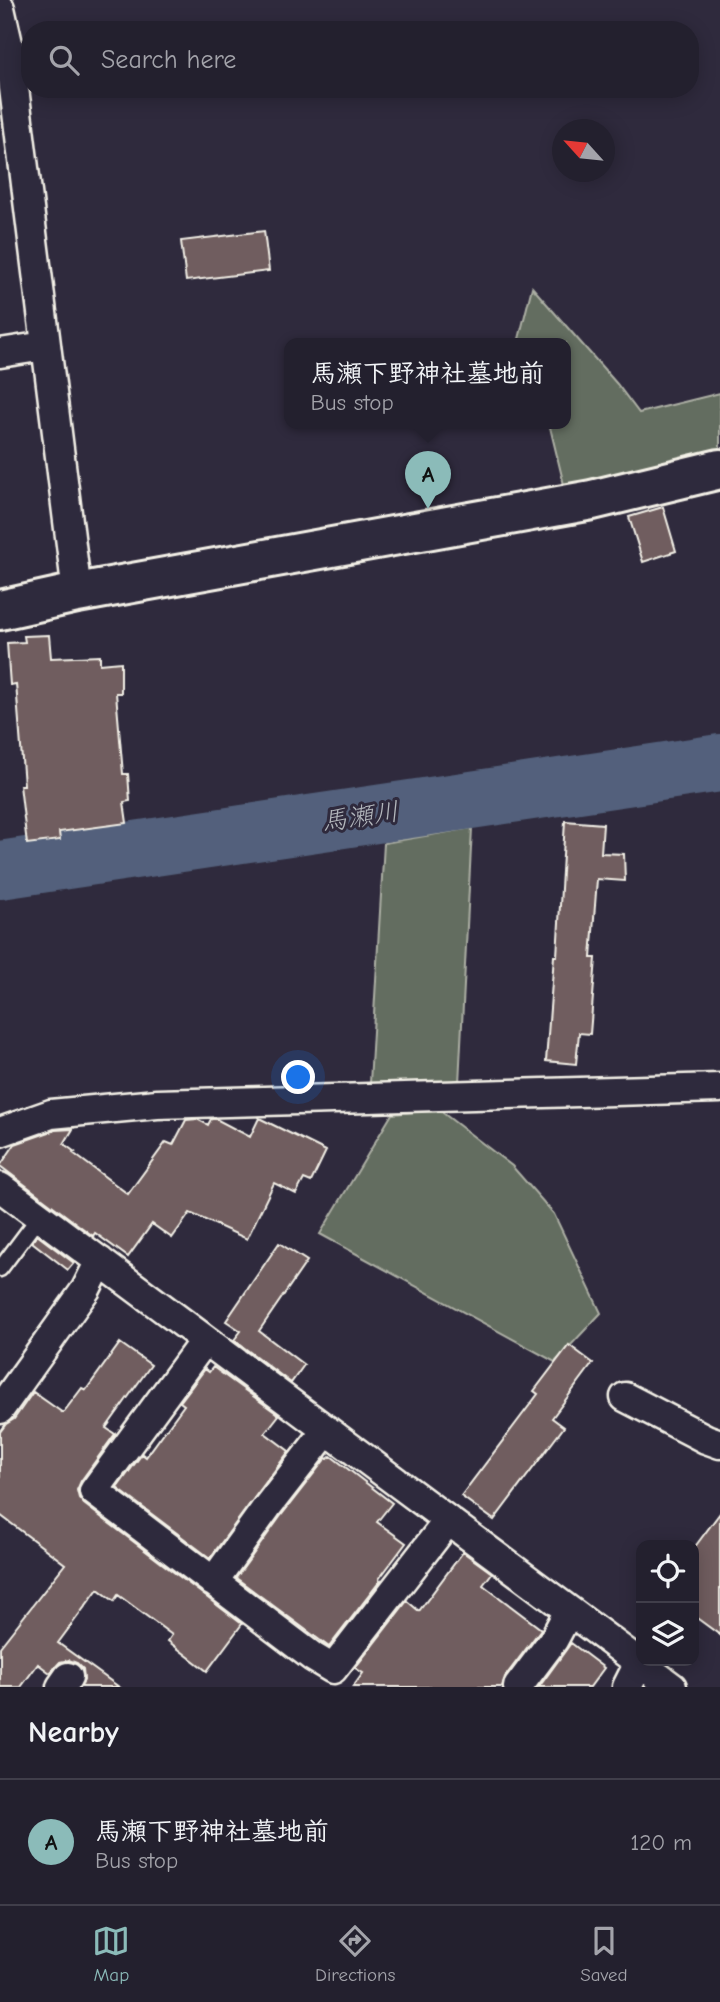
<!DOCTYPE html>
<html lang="en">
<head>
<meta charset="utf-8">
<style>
	body { margin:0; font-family:"Comic Neue","Klee One",sans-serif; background:#2b2836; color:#f1f3f6 }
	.controls { position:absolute; right:21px; bottom:21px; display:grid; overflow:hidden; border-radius:14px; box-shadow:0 4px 18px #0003 }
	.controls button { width:63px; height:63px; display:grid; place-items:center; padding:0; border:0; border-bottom:2px solid #403e4a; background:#23202e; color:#f1f3f6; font:35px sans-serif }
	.compass { position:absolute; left:552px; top:119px; width:63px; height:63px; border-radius:50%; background:#23202e; box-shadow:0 4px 18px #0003; rotate:297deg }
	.you { position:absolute; left:299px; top:1078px; width:24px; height:24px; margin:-18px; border:5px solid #fff; border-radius:50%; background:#1a73e8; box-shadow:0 0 0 10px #1a73e833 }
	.badge { display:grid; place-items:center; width:46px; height:46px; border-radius:50%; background:#8bbbb9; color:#111; font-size:23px; font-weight:700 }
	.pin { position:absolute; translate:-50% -58px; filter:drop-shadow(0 2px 4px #0008) }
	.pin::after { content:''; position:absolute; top:37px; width:24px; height:21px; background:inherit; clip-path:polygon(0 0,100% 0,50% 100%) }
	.popup { position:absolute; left:284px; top:338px; width:287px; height:91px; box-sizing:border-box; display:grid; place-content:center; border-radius:14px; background:#23202e; filter:drop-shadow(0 2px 5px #0005); font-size:23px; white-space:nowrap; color:#a3a3aa }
	.popup b { font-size:26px; color:#f1f3f6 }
	.popup::after { content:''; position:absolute; left:50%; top:100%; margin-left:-14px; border:14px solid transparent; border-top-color:#23202e }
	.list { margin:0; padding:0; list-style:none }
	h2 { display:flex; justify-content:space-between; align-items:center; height:91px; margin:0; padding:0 28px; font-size:30px }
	h2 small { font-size:23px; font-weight:400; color:#a3a3aa }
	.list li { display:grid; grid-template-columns:46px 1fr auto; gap:21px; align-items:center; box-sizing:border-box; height:126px; padding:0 28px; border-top:2px solid #403e4a }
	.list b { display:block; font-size:26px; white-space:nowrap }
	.list p { margin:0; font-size:23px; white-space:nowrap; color:#a3a3aa }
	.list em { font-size:23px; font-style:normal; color:#a3a3aa }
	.icon { flex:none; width:38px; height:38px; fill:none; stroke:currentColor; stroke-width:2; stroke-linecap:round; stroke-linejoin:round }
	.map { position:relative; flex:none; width:720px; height:1687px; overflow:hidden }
	.search { position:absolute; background:#23202e; box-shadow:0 4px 18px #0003; left:21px; right:21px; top:21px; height:77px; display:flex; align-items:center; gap:18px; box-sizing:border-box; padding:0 24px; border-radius:28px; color:#a3a3aa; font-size:26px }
	.sheet { height:217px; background:#23202e }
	nav { display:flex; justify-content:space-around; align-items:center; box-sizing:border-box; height:98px; border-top:2px solid #403e4a; background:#23202e; font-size:19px; color:#a3a3aa }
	nav a { display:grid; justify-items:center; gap:4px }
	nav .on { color:#8bbbb9 }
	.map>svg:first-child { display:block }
	.green { fill:#646d60; stroke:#acafa4; stroke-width:2 }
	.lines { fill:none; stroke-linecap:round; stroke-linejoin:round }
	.river { stroke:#52617b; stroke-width:58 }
	.building { fill:#705d5e; stroke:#f4f1e8; stroke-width:2 }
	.lane-casing { stroke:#f4f1e8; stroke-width:19 }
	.street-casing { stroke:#f4f1e8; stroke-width:33 }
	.secondary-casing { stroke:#f4f1e8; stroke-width:44 }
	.lane { stroke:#2f2a3d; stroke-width:14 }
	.street { stroke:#2f2a3d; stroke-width:28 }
	.secondary { stroke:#2f2a3d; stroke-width:38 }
	.labels { text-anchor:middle; stroke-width:6; stroke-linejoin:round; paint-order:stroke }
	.water-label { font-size:26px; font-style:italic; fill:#b3b7bc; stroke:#2f2a3d }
</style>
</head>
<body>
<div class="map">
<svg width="720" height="1687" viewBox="0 0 720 1687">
	<rect width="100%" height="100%" fill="#2f2a3d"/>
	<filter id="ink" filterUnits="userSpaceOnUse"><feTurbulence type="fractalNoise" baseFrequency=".0143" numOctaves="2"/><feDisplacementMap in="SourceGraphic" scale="14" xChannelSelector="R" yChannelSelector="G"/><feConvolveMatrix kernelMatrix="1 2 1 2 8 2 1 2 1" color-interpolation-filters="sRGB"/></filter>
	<g filter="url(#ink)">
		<path class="green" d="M532 287 617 384 639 413 720 393V450L565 489 549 423H566V343H518Z
			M472 828 459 1083H370L384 843Z
			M439 1110 512 1166 554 1214 601 1313 555 1362 320 1234 392 1114Z"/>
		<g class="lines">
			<path class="river" d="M0 870 720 763"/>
		</g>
		<path class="building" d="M264 231 269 271 186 281 181 241Z
			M663 507 676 551 643 562 629 517Z
			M49 635 51 658 100 656V664L121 662V693H116L123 774H128L130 801 124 802 127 823 59 832 60 840 27 844 20 785H24L16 684 10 685 7 643 25 642 24 636Z
			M565 821 603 824 601 853 624 854 625 881 597 879 591 958H596L590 1034 579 1033 576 1064 546 1061 554 956H557Z
			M259 1118 326 1151 311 1182 304 1179 296 1194 274 1183 247 1239 190 1213 172 1238 152 1224 128 1257 95 1233 93 1236 0 1166 15 1144 55 1130 73 1129 64 1144 75 1152 73 1153 128 1194 166 1142 173 1145 186 1120 197 1119 208 1125 211 1119H216L250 1137Z
			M37 1235 74 1263 68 1270 32 1242Z
			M279 1243 307 1261 259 1331 304 1365 291 1383 234 1340 241 1331 226 1321Z
			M120 1343 151 1365 106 1428 115 1434 81 1481 77 1490 79 1498 84 1504 242 1624 207 1671 168 1641 172 1635 118 1595 114 1601 98 1589 58 1643 119 1687H81L84 1679 83 1669 77 1663 69 1660 60 1662 50 1673 38 1664 21 1687H0V1647L65 1564 0 1515V1432L6 1424 14 1419 33 1392 63 1413 82 1388 86 1390Z
			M569 1345 593 1363 552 1418 564 1427 494 1520 461 1496 538 1394 534 1391Z
			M213 1367 279 1415 265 1433 289 1451 210 1558 117 1488 142 1454 146 1457 184 1405 180 1402 205 1369 209 1372Z
			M331 1456 392 1503 377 1522 406 1543 379 1579 380 1581 329 1647 236 1578 280 1517 326 1458 328 1459Z
			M720 1513V1635L694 1616V1548Z
			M463 1552 492 1573 483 1585 541 1629 505 1677 502 1687H353L363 1673 355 1668 407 1601 419 1611Z
			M571 1643 604 1668 590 1687H539Z"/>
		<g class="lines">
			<defs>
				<path id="lane" d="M0 1269 39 1217"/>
				<path id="street" d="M0 8 9 48 77 593
					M0 353 45 346
					M0 1132 51 1114 157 1104 720 1088
					M0 1187 672 1687
					M205 1340 94 1491 313 1657 333 1669 448 1521
					M625 1397 706 1439 720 1444
					M0 1409 86 1289 100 1261
					M213 1582 267 1507 327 1430
					M61 1687 68 1677
					M518 1687 554 1639 569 1611
					M627 1687 639 1663"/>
				<path id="secondary" d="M0 610 77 593 592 500 720 469"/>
			</defs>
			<use href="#lane" class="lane-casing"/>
			<use href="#street" class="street-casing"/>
			<use href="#secondary" class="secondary-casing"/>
			<use href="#lane" class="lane"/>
			<use href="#street" class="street"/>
			<use href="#secondary" class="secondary"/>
		</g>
	</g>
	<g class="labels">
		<g class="water-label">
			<text transform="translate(360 816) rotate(-8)" y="9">馬瀬川</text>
		</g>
	</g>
</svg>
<div class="controls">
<button><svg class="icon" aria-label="locate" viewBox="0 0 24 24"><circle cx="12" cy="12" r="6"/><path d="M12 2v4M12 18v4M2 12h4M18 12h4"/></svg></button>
<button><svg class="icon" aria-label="layers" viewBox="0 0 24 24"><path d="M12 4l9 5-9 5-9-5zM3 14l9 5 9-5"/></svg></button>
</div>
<svg class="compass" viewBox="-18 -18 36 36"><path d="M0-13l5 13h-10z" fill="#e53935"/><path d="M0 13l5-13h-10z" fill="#a3a3aa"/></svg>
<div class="you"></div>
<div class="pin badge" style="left:428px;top:509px">A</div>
<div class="popup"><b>馬瀬下野神社墓地前</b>Bus stop</div>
<div class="search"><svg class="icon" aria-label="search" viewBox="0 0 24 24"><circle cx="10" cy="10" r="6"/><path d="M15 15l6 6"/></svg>Search here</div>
</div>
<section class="sheet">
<h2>Nearby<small></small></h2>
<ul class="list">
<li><span class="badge">A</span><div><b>馬瀬下野神社墓地前</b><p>Bus stop</p></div><em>120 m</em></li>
</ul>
</section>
<nav>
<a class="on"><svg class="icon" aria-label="map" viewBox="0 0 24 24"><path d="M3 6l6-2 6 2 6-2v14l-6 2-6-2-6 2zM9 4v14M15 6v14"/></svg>Map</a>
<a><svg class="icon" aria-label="directions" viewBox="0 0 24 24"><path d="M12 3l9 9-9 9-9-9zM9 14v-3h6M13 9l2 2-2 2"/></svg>Directions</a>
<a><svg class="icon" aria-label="saved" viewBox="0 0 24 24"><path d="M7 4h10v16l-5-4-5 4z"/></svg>Saved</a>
</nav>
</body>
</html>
